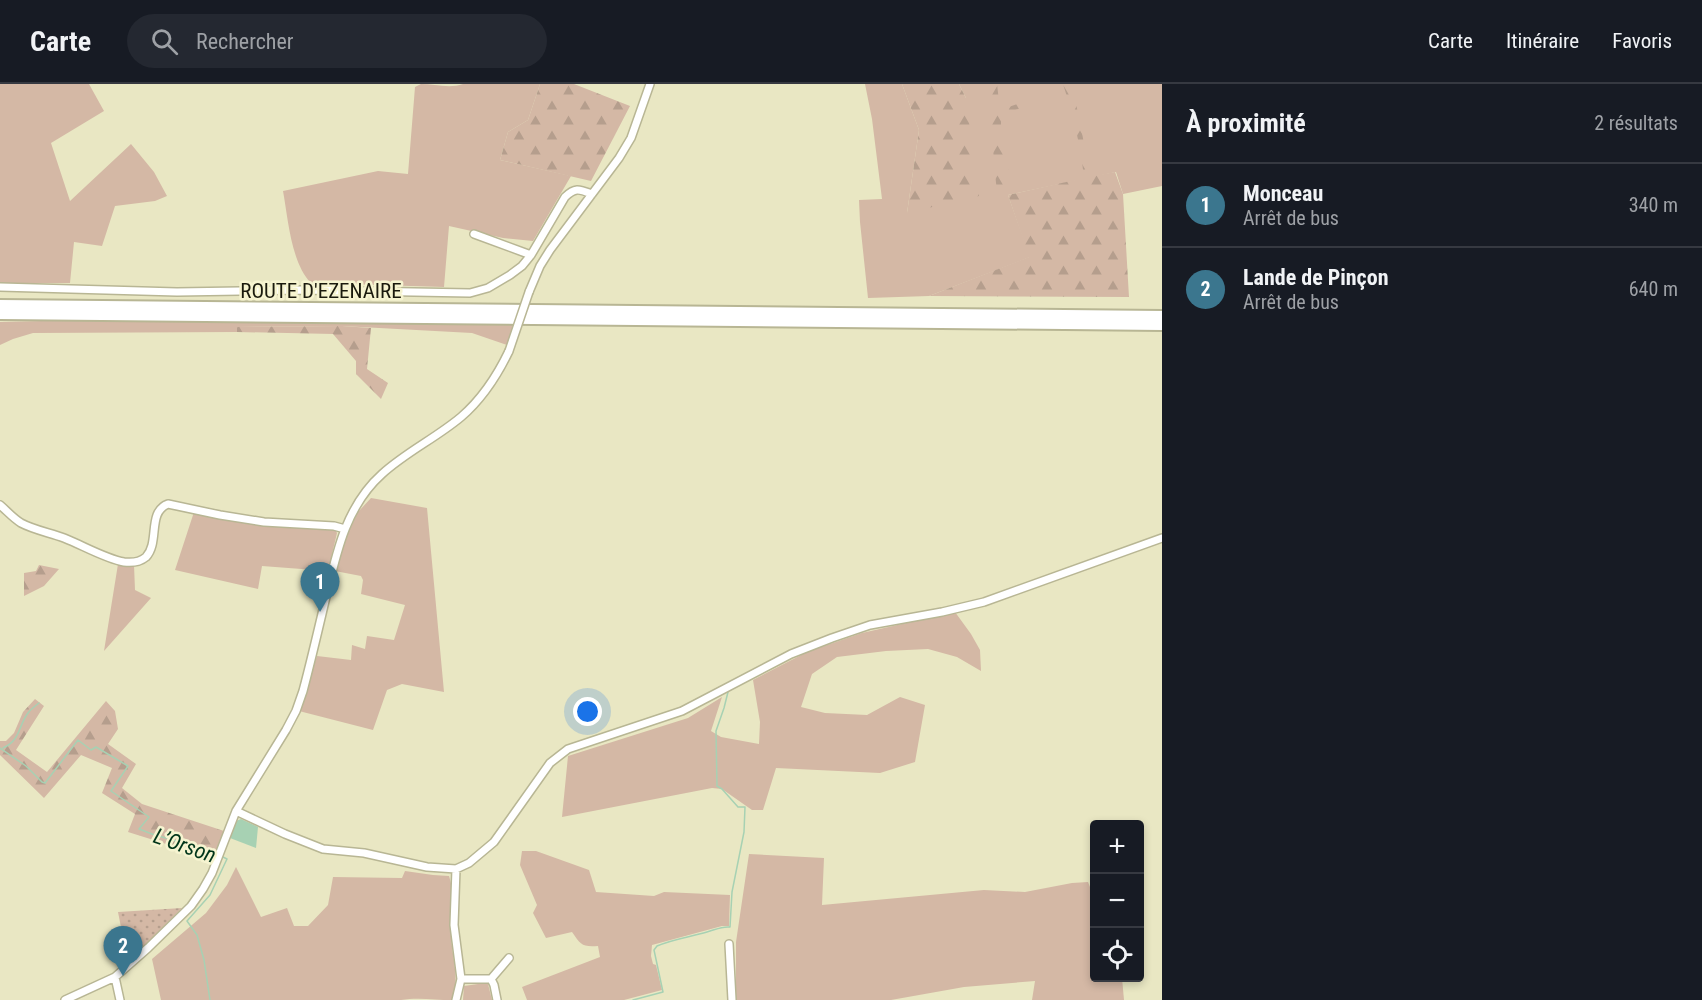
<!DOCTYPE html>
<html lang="fr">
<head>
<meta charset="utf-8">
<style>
	body { margin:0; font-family:"Roboto Condensed",sans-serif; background:#242831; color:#f1f3f6 }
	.controls { position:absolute; right:18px; bottom:18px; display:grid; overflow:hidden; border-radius:6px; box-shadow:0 3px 9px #0003 }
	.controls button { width:54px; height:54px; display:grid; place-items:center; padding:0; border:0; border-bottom:2px solid #363941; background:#171b24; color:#f1f3f6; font:30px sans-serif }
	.you { position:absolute; left:588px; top:628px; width:21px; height:21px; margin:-15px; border:4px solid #fff; border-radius:50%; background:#1a73e8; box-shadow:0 0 0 9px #1a73e833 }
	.badge { display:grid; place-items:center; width:39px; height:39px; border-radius:50%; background:#3b768e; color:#fff; font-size:20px; font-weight:700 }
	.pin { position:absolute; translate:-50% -50px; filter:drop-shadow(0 2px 3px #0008) }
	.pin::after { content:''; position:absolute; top:32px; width:21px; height:18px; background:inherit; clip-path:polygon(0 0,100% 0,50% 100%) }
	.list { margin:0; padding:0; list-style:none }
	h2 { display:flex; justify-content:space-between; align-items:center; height:78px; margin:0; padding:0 24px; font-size:26px }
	h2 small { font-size:20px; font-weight:400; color:#9ea1a6 }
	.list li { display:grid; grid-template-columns:39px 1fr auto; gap:18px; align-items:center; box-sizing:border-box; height:84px; padding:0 24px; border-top:2px solid #363941 }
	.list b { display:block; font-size:22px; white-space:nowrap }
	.list p { margin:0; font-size:20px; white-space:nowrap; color:#9ea1a6 }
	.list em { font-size:20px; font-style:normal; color:#9ea1a6 }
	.icon { flex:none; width:33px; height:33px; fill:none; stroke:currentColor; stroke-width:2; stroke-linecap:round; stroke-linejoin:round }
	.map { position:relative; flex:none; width:1162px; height:916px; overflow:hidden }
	header { display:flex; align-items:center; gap:36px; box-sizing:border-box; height:84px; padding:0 30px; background:#171b24; border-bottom:2px solid #363941 }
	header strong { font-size:28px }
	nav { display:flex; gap:33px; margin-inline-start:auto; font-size:21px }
	.search { width:420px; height:54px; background:#242831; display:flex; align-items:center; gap:15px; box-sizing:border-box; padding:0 21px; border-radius:33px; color:#9ea1a6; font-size:22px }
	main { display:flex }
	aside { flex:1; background:#171b24 }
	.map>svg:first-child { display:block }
	.grass { fill:#d4b8a5 }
	.forest { fill:url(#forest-firs) }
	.garden { fill:url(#garden-dots) }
	.water { fill:#a7d1b3 }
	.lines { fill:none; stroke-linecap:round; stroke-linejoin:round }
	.stream { stroke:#a7d1b3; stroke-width:1.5 }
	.minor-casing { stroke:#b8b694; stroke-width:10 }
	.highway-casing { stroke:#b8b694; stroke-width:14 }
	.minor { stroke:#fff; stroke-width:7 }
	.highway { stroke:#fff; stroke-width:10 }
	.minor-bridge-casing { stroke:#b8b694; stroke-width:10; stroke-linecap:butt }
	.minor-bridge { stroke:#fff; stroke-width:7 }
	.labels { text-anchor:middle; stroke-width:5; stroke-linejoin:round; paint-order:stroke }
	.street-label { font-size:21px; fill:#1a1a0d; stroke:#f6f4d0 }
	.water-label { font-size:22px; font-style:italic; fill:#00351a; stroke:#f6f4d0 }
</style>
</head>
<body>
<header>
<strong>Carte</strong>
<div class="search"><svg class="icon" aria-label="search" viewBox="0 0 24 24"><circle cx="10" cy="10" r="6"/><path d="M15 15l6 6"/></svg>Rechercher</div>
<nav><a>Carte</a><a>Itinéraire</a><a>Favoris</a></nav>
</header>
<main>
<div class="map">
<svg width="1162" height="916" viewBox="0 0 1162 916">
	<defs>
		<pattern id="forest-firs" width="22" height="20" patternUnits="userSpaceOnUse" patternTransform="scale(1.5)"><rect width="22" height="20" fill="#d4b8a5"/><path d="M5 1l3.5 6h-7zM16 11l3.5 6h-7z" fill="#b59e8d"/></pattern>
		<pattern id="garden-dots" width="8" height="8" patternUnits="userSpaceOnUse" patternTransform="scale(1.5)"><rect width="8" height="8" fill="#d4b8a5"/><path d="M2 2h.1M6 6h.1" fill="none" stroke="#b59e8d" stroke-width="1.8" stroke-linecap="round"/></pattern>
	</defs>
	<rect width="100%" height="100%" fill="#e9e7c3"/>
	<path class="grass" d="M0 0H89L104 27 51 59 70 117 131 60 154 88 167 112 155 117 115 122 102 162 74 158 70 199H0Z
		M421 0C434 0 450 5 463 0H540L528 36 508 48 500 76 571 92 533 157 503 154 449 142 444 203 311 199C291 179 288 134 283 107L378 87 408 90 415 3Z
		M865 0H902L919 46 907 129 966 14 959 0H1162V102L1123 110 1116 88 1008 111 1030 173 929 212 868 214 860 138 859 116 882 115 872 35Z
		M80 236 431 238 513 241 507 261 472 249 342 242 237 243V248L33 249 13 255 0 261V238Z
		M371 414 427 424 444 608 402 600 387 606 373 646 299 627 317 572 351 576 352 561 365 565 367 552 394 556 405 521 361 510 363 496 361 492 335 487 343 460 358 428Z
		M194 428 262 441 335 445 337 449 328 487 262 482 258 505 175 486Z
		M118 480 134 481 135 506 151 514 104 567Z
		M955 528 971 550 980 566 981 587 957 573 928 565 886 567 837 573 812 590 801 623 825 629 867 631 900 613 925 621 915 678 880 689 776 684 763 726H752L722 705 712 704 562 733 568 672 688 634 722 613 711 647 721 653 759 660 760 638 753 596 807 568 862 549Z
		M522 767H536L589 786 596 808 654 812 664 808 730 811 729 842H722L652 861 651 872 653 880 656 881 662 906 624 916H527L522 903 600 873 598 862C582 863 581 861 572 848L546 854 533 829 537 821 520 781Z
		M749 770 824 774 822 821 984 806 1025 808 1072 799 1088 798 1094 813V894H1122L1124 916H1032L1035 897 964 903 891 916H736V858Z
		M236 783 261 833 287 824 294 842H308L328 821 333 793 402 794 405 787 433 791 449 792C455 809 451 827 451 844 450 869 461 892 452 916 435 916 418 913 401 916H161L152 875 206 829 227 801Z
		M485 899 488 900 492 916H463L464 902Z"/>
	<path class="forest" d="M540 0H574L630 22 591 97 500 76 508 48 528 36Z
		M902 0H959L966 14 979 112 907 129 919 46Z
		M985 0H997L1000 26 1048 9 1049 0H1053V13L1001 31V47L1013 105 997 108C993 72 992 36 985 0Z
		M1063 0H1070C1080 30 1085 62 1088 93L1115 88 1123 110 1129 213 929 212 1029 173 1008 111 1084 94C1081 63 1073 30 1063 0Z
		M342 242 371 244 367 285 388 299 381 315 356 290V277L333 250 237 248V243Z
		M39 481 59 485 44 502 24 512V489L36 487Z
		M35 615 44 622 16 666 47 688 106 617 115 627 118 645 108 660 136 680 122 704 142 720 224 747 214 775 128 748 135 730 102 709 112 684 81 671 44 714 0 671V657H6L14 649 23 628Z"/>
	<path class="garden" d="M182 824 128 879 118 828Z"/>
	<path class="water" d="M241 735 258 743 256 764 230 754 236 737Z"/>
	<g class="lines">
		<path class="stream" d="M0 664 26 682 42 698 45 699 78 656 91 666 96 663 128 682 111 707 149 733 139 745 152 750 217 769
			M3 664C21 656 18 642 28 629 31 625 35 622 39 619
			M210 916 204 876 197 851 187 837 210 811 227 775 221 772
			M633 916 663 908 654 866 657 862C673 855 690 853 707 848 715 846 721 842 730 843L732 808 744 748 745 723H738L722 705 717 702 716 647 724 624 728 608"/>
		<defs>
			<path id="minor" d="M474 150 531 171
				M0 203 177 208 302 206 470 209 488 204 510 191 522 182 531 171 565 113C575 103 579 105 592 110
				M529 208 540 182 550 166 619 74 631 54 650 0
				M0 421C7 427 13 434 21 439 34 446 51 449 64 454 82 461 106 475 124 478 132 479 140 478 146 473 160 458 147 428 168 420L220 431 264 438 334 442 345 445
				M236 727 285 750 323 765 364 769 427 783 456 785 469 779 494 758 550 679 568 665 682 627 791 570 832 554 870 541 942 528 984 518 1162 454
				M456 785 454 841 461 895H491
				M729 860 732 916
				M115 893 120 916
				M491 895 509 874
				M491 895 494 901 497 916
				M65 916 115 893 148 864 191 822 203 805 212 789 236 727 286 646 296 627 303 607C311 577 318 547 325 517 336 471 345 423 382 390 406 368 436 354 461 333 482 315 497 292 509 267
				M456 916 461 895"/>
			<path id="highway" d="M0 221 1162 232
				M0 230 1162 241"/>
		</defs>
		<use href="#minor" class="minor-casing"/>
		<use href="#highway" class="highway-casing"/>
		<use href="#minor" class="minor"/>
		<use href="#highway" class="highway"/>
		<defs>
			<path id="minor-bridge" d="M509 267 529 208"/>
		</defs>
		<use href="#minor-bridge" class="minor-bridge-casing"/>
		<use href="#minor-bridge" class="minor-bridge"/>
	</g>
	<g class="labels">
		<g class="street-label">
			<text x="321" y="214">ROUTE D'EZENAIRE</text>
		</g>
		<g class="water-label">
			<text transform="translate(185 761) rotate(19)" y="8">L’Orson</text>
		</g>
	</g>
</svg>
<div class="controls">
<button>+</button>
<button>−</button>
<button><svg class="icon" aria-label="locate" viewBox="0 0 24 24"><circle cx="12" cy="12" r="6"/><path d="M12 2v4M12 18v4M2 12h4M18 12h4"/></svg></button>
</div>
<div class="you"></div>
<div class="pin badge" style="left:320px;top:528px">1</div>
<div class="pin badge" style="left:123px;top:892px">2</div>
</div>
<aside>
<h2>À proximité<small>2 résultats</small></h2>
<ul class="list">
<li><span class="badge">1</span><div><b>Monceau</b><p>Arrêt de bus</p></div><em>340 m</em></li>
<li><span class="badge">2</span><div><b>Lande de Pinçon</b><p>Arrêt de bus</p></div><em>640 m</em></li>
</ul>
</aside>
</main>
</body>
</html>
